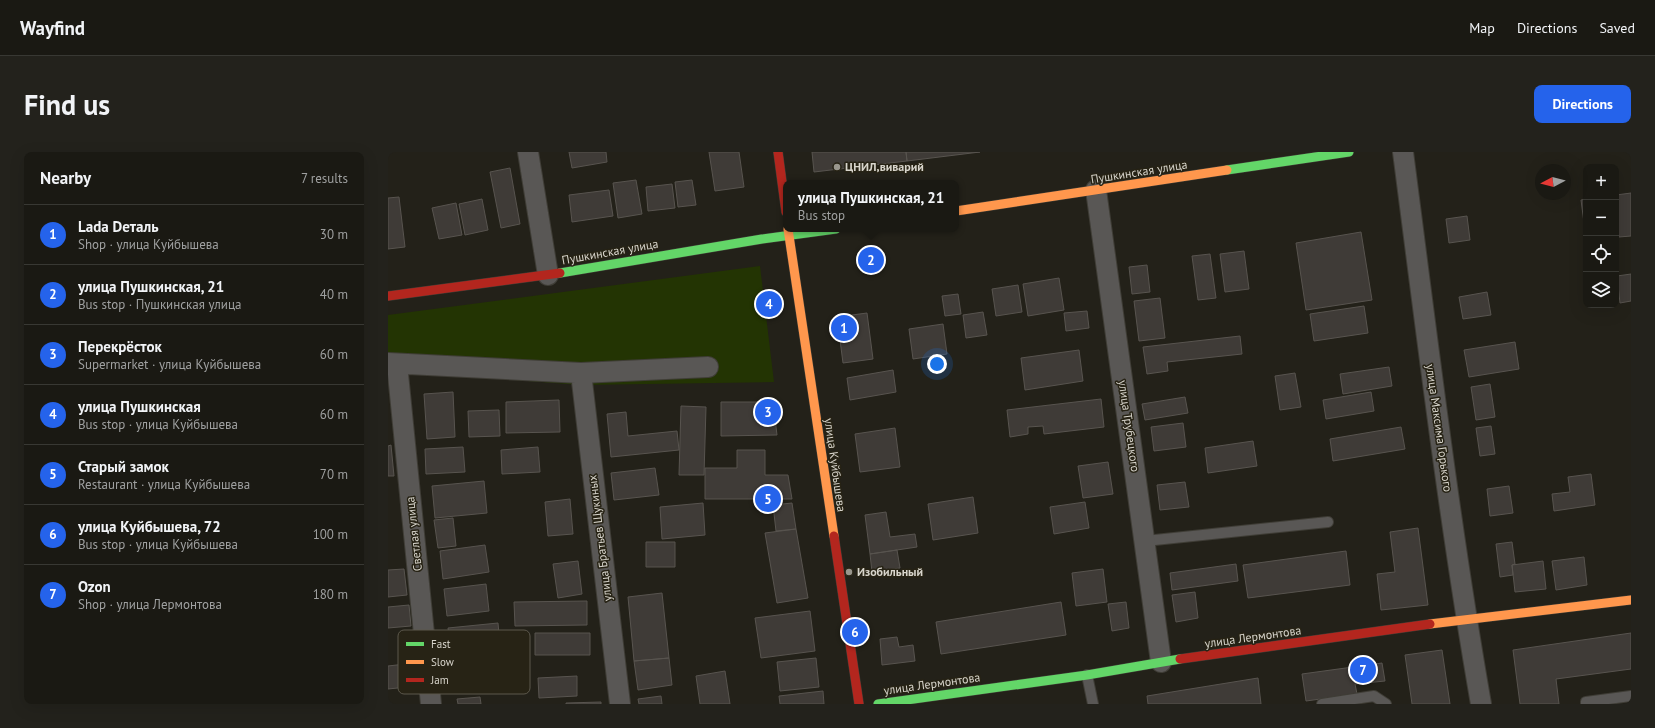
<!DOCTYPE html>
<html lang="en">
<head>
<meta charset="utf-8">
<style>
	body { margin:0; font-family:"PT Sans",sans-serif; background:#23221c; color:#f1f3f6 }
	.controls { position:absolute; right:12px; top:12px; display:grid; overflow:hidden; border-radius:8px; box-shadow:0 4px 16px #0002 }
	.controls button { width:36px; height:36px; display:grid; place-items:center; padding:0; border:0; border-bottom:1px solid #383833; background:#1a1913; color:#f1f3f6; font:20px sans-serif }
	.compass { position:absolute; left:1147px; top:12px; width:36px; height:36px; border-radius:50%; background:#1a1913; box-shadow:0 4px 16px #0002; rotate:263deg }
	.you { position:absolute; left:549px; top:212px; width:14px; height:14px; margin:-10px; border:3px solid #fff; border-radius:50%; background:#1a73e8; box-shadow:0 0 0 6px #1a73e833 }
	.badge { display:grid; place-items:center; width:26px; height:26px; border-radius:50%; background:#2563eb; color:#fff; font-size:13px; font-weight:700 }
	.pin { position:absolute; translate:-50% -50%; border:2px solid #fff; box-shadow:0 1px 4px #0006 }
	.popup { position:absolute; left:395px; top:28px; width:176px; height:52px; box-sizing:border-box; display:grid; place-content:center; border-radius:8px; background:#1a1913; filter:drop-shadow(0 1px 3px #0005); font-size:13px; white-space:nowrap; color:#9fa0a0 }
	.popup b { font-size:15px; color:#f1f3f6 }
	.popup::after { content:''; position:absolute; left:50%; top:100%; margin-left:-8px; border:8px solid transparent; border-top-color:#1a1913 }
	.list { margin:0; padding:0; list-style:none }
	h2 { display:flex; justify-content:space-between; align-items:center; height:52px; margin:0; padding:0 16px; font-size:17px }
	h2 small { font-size:13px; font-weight:400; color:#9fa0a0 }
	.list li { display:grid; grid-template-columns:26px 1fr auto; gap:12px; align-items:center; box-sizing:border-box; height:60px; padding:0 16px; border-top:1px solid #383833 }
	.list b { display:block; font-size:15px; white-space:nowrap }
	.list p { margin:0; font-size:13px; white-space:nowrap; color:#9fa0a0 }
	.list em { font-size:13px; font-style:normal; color:#9fa0a0 }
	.icon { flex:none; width:22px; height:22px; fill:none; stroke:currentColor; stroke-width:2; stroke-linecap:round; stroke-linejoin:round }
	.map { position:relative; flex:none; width:1243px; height:552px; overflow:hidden; border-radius:8px }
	header { display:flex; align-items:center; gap:24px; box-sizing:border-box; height:56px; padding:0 20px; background:#1a1913; border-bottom:1px solid #383833 }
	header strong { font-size:19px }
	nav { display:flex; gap:22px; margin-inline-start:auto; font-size:14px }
	.intro { display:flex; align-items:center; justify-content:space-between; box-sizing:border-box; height:96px; padding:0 24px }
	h1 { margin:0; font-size:28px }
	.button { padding:10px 18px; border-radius:8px; background:#2563eb; color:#fff; font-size:14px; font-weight:700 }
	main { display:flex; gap:24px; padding:0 24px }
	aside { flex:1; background:#1a1913; border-radius:8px; box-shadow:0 4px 16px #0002 }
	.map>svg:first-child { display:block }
	.green { fill:#233403 }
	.building { fill:#3f3b37; stroke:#58544f }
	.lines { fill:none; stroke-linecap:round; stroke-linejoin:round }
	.lane-casing { stroke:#3f3d36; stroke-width:12 }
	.street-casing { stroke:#3f3d36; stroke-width:22 }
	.fast-casing { stroke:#3f3d36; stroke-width:10 }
	.slow-casing { stroke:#3f3d36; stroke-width:10 }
	.jam-casing { stroke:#3f3d36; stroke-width:10 }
	.lane { stroke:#595755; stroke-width:10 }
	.street { stroke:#595755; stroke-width:20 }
	.fast { stroke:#63d668; stroke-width:9 }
	.slow { stroke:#ff974d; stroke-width:9 }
	.jam { stroke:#b3261e; stroke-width:9 }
	.poi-dot { fill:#99968d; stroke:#272315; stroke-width:1.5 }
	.labels { text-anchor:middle; stroke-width:3; stroke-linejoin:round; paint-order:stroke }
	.poi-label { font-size:12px; font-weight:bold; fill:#d8d5cc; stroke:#272315; text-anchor:start }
	.street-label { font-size:12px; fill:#d8d5cc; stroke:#272315 }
	.key { fill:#272315; stroke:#5c584c; stroke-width:1 }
	.key-label { font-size:11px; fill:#d8d5cc }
</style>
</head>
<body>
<header>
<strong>Wayfind</strong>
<nav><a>Map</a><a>Directions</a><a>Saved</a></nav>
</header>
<div class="intro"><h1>Find us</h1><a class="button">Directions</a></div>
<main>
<aside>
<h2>Nearby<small>7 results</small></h2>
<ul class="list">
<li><span class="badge">1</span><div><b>Lada Dеталь</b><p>Shop · улица Куйбышева</p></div><em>30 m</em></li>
<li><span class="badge">2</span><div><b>улица Пушкинская, 21</b><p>Bus stop · Пушкинская улица</p></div><em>40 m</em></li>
<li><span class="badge">3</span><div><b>Перекрёсток</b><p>Supermarket · улица Куйбышева</p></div><em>60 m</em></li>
<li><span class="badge">4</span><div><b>улица Пушкинская</b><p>Bus stop · улица Куйбышева</p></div><em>60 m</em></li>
<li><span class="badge">5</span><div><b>Старый замок</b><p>Restaurant · улица Куйбышева</p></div><em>70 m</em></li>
<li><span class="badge">6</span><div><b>улица Куйбышева, 72</b><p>Bus stop · улица Куйбышева</p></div><em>100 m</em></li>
<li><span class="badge">7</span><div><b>Ozon</b><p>Shop · улица Лермонтова</p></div><em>180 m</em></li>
</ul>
</aside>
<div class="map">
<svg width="1243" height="552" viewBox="0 0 1243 552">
	<rect width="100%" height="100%" fill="#232119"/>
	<path class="green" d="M372 114 386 230 192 233 0 218V163Z"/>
	<path class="building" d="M181 0H218L219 10 184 16Z
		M321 0H351L356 35 327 39Z
		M424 0H518L519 9 426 20Z
		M518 0H592L519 9Z
		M122 16 132 72 113 76 102 20Z
		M248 28 254 62 230 66 225 31Z
		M304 28 308 53 290 55 287 30Z
		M284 32 287 56 260 59 258 35Z
		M221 38 225 64 184 70 181 43Z
		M1243 41V84L1231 85 1228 63V43Z
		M11 45 17 95 0 97V46Z
		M94 47 100 78 77 83 71 52Z
		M1198 47V86L1193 48Z
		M68 51 74 83 51 87 44 56Z
		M1079 64 1082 88 1061 91 1058 67Z
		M973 80 984 148 918 158 908 91Z
		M856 99 861 137 837 140 832 102Z
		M822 102 828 146 810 148 804 104Z
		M759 113 762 140 744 142 741 115Z
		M1243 122V149L1232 151 1229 124Z
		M671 126 676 158 640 164 635 132Z
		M630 133 634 160 608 164 604 137Z
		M1099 140 1103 163 1075 167 1071 145Z
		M570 142 573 162 557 164 554 144Z
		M772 146 777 186 751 189 746 149Z
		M976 154 980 181 926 189 922 162Z
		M699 159 701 176 678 179 676 161Z
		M595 160 599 183 578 186 575 163Z
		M479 161 485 207 455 211 449 165Z
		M555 172 559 202 525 207 521 177Z
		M852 184 854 202 779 210 780 219 759 222 755 195Z
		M1127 190 1131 217 1081 225 1076 198Z
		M691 198 695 229 637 238 633 206Z
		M1001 215 1004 234 955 242 952 222Z
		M505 218 508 240 462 248 459 226Z
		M907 221 913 255 892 258 887 224Z
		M1102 232 1107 265 1088 268 1083 235Z
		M65 240 67 285 39 287 36 242Z
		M983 240 986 259 938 267 935 248Z
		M797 245 800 261 757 268 754 252Z
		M713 247 716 275 656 282 655 274 640 275V282L622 285 619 258Z
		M171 248 172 280 118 281V250Z
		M333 250H385L389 283 333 284Z
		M293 254 318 255 316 323H291Z
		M111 258 112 284 81 285 80 259Z
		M238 260 240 284 289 279 291 298 223 305 219 262Z
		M795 271 798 295 766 299 763 275Z
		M1103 274 1107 302 1092 304 1088 276Z
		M1013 275 1017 297 945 309 942 287Z
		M507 276 512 315 472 320 467 282Z
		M865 289 869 314 820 321 817 296Z
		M3 293 6 324H0V294Z
		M75 295 77 320 38 322 37 297Z
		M150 295 152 320 114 322 113 298Z
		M349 298H377V323H400L404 347H317V316H349Z
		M720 310 725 342 695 346 690 314Z
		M267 316 271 343 226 348 223 321Z
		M1203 322 1207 353 1166 359 1164 342 1182 340 1180 325Z
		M96 329 99 361 47 366 44 334Z
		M797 330 801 355 772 358 769 333Z
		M1121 334 1125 361 1102 364 1099 337Z
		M585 345 590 381 545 388 540 352Z
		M182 347 185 382 160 384 157 350Z
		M697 350 701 376 666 382 662 355Z
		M315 351 317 383 274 387 272 355Z
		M404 351 408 377 388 379 385 353Z
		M498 360 502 385 527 382 529 395 482 402 477 363Z
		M65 366 68 394 50 396 46 368Z
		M1030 376 1040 453 993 458 989 422 1007 420 1002 380Z
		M408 377 420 446 389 451 377 381Z
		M258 390H287V415H258Z
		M1124 390 1127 412 1124 413 1125 423 1112 425 1108 392Z
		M97 393 101 420 55 427 52 399Z
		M509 398 512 416 484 420 482 402Z
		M958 399 962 433 860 446 855 413Z
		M1196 405 1199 433 1168 438 1164 409Z
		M190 409 194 442 170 446 165 412Z
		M1155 409 1158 437 1127 440 1124 413Z
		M848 412 850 429 784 438 782 421Z
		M16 417 19 443 0 445V418Z
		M715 417 719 450 688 454 684 421Z
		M98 432 101 459 59 464 56 437Z
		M807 440 810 466 788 470 784 443Z
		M274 441 281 506 246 509 240 445Z
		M199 449V473L127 474 126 450Z
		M673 450 678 483 553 502 548 470Z
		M738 450 741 476 724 479 720 452Z
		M21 453 23 474 0 476V455Z
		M422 459 427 499 373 506 367 466Z
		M110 471 113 504 101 505 100 489 62 492 60 476Z
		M147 481H202V503H147Z
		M1243 481V517L1168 527 1171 552H1132L1125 498Z
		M509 485 511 495 525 493 527 509 494 513 492 487Z
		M1054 498 1062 552H1024L1017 503Z
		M98 502 102 533 67 538 63 507Z
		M281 506 284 533 250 538 246 509Z
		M428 506 431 535 392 539 389 510Z
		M26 511 29 534 0 537V514Z
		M994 511 997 529 967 532 969 542 918 549 914 522Z
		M337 519 342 552H312L308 524Z
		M189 524V544L151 546 150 526Z
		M870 526 873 552H760L759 544Z
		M435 539 436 552H392L391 544Z
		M273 544 274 552H251L250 547Z
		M92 545 93 552H70L69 547Z
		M213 550V552H178V551Z"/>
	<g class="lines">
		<defs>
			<path id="lane" d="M757 389 940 370
				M699 523 705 552
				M934 552 986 544 998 552
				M1198 552V550L1243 544"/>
			<path id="street" d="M140 0 160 123
				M1015 0C1039 184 1061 369 1093 552
				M708 38 773 510
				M0 211 193 221 320 215
				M9 212 43 552
				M193 221 232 552"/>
			<path id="fast" d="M839 18 961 0
				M172 121 374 87 448 77
				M490 552 699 523 792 507"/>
			<path id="slow" d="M568 59 839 18
				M400 77 446 384
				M1042 472 1243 448"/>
			<path id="jam" d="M390 0 398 60
				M0 144 172 121
				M446 384 471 552
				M792 507 1042 472"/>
		</defs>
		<use href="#lane" class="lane-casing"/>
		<use href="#street" class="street-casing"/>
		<use href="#fast" class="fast-casing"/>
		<use href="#slow" class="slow-casing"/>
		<use href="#jam" class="jam-casing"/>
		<use href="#lane" class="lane"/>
		<use href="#street" class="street"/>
		<use href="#fast" class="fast"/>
		<use href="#slow" class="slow"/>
		<use href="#jam" class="jam"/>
	</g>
	<g class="poi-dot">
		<circle cx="449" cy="15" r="4"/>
		<circle cx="461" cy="420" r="4"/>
	</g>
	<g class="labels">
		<g class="poi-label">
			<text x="457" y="19">ЦНИЛ,виварий</text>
			<text x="469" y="424">Изобильный</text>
		</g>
		<g class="street-label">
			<text transform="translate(751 20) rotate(-9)" y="4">Пушкинская улица</text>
			<text transform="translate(222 100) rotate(-10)" y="4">Пушкинская улица</text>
			<text transform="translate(741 274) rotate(82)" y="4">улица Трубецкого</text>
			<text transform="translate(1051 276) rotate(82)" y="4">улица Максима Горького</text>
			<text transform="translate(447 313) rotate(82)" y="4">улица Куйбышева</text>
			<text transform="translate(26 382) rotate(-96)" y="4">Светлая улица</text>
			<text transform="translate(212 386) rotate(-97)" y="4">улица Братьев Щукиных</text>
			<text transform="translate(865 485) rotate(-8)" y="4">улица Лермонтова</text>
			<text transform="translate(544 532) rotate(-8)" y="4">улица Лермонтова</text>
		</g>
	</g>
	<rect x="10" y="478" width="132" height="64" rx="6" class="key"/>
	<rect x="18" y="490" width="18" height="4" fill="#63d668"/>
	<rect x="18" y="508" width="18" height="4" fill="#ff974d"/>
	<rect x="18" y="526" width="18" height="4" fill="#b3261e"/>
	<g class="key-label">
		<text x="43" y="496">Fast</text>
		<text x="43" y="514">Slow</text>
		<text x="43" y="532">Jam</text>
	</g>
</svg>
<div class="controls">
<button>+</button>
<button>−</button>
<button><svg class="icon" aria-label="locate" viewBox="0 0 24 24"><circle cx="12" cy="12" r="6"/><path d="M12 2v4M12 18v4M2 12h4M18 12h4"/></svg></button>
<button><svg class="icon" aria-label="layers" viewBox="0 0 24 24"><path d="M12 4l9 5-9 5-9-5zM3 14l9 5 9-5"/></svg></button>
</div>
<svg class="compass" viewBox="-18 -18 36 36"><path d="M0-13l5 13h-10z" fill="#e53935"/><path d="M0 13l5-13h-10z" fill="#9fa0a0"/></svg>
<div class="you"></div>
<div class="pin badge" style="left:456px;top:176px">1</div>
<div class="pin badge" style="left:483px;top:108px">2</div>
<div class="popup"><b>улица Пушкинская, 21</b>Bus stop</div>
<div class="pin badge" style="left:380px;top:260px">3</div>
<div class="pin badge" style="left:381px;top:152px">4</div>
<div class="pin badge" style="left:380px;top:347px">5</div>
<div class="pin badge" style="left:467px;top:480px">6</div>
<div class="pin badge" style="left:975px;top:518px">7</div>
</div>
</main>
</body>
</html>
